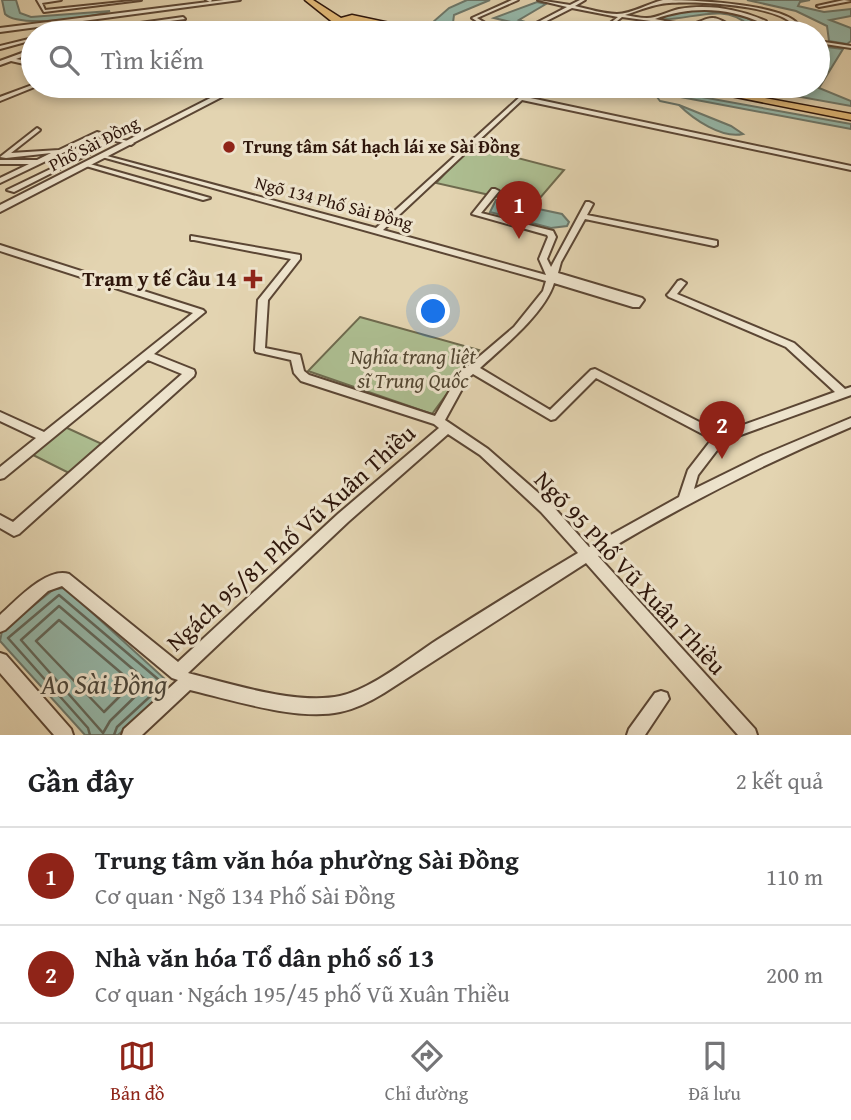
<!DOCTYPE html>
<html lang="vi">
<head>
<meta charset="utf-8">
<style>
	body { margin:0; font-family:"Gentium Book Plus",serif; background:#f6f6f6; color:#202124 }
	.you { position:absolute; left:434px; top:312px; width:24px; height:24px; margin:-18px; border:5px solid #fff; border-radius:50%; background:#1a73e8; box-shadow:0 0 0 10px #1a73e833 }
	.badge { display:grid; place-items:center; width:46px; height:46px; border-radius:50%; background:#8f2418; color:#fff; font-size:23px; font-weight:700 }
	.pin { position:absolute; translate:-50% -58px; filter:drop-shadow(0 2px 4px #0008) }
	.pin::after { content:''; position:absolute; top:37px; width:24px; height:21px; background:inherit; clip-path:polygon(0 0,100% 0,50% 100%) }
	.list { margin:0; padding:0; list-style:none }
	h2 { display:flex; justify-content:space-between; align-items:center; height:91px; margin:0; padding:0 28px; font-size:30px }
	h2 small { font-size:23px; font-weight:400; color:#757577 }
	.list li { display:grid; grid-template-columns:46px 1fr auto; gap:21px; align-items:center; box-sizing:border-box; height:98px; padding:0 28px; border-top:2px solid #e0e0e0 }
	.list b { display:block; font-size:26px; white-space:nowrap }
	.list p { margin:0; font-size:23px; white-space:nowrap; color:#757577 }
	.list em { font-size:23px; font-style:normal; color:#757577 }
	.icon { flex:none; width:38px; height:38px; fill:none; stroke:currentColor; stroke-width:2; stroke-linecap:round; stroke-linejoin:round }
	.map { position:relative; flex:none; width:851px; height:735px; overflow:hidden }
	.search { position:absolute; background:#fff; box-shadow:0 4px 10px #0003; left:21px; right:21px; top:21px; height:77px; display:flex; align-items:center; gap:18px; box-sizing:border-box; padding:0 24px; border-radius:38px; color:#757577; font-size:26px }
	.sheet { height:287px; background:#fff }
	nav { display:flex; justify-content:space-around; align-items:center; box-sizing:border-box; height:98px; border-top:2px solid #e0e0e0; background:#fff; font-size:19px; color:#757577 }
	nav a { display:grid; justify-items:center; gap:4px }
	nav .on { color:#8f2418 }
	.map>svg:first-child { display:block }
	.green { fill:#adbe91; stroke:#6e6a4e; stroke-width:2 }
	.water { fill:#95b8aa; stroke:#6c776a; stroke-width:2 }
	.lines { fill:none; stroke-linecap:round; stroke-linejoin:round }
	.shore { stroke:#62675a; stroke-width:2.5 }
	.stream { stroke:#6c776a; stroke-width:2 }
	.minor-casing { stroke:#5b4634; stroke-width:4 }
	.tertiary-casing { stroke:#5b4634; stroke-width:4 }
	.primary-casing { stroke:#2e160b; stroke-width:3 }
	.minor { fill:#ede3cc; fill-rule:evenodd }
	.tertiary { fill:#ede3cc; fill-rule:evenodd }
	.primary { fill:#e2ba78; fill-rule:evenodd }
	.poi-dot { fill:#8f2418; stroke:#ede3cc; stroke-width:2.5 }
	.labels { text-anchor:middle; stroke-width:6; stroke-linejoin:round; paint-order:stroke }
	.far-street-label { font-size:18px; fill:#2e160b; stroke:#ede3cc }
	.far-poi-label { font-size:18px; font-weight:bold; fill:#2e160b; stroke:#ede3cc; text-anchor:start }
	.poi-label { font-size:21px; font-weight:bold; fill:#2e160b; stroke:#ede3cc; text-anchor:end }
	.park-label { font-size:21px; font-style:italic; fill:#544833; stroke:#ede3cc }
	.near-street-label { font-size:24px; fill:#2e160b; stroke:#ede3cc }
	.near-water-label { font-size:28px; font-style:italic; fill:#4d473b; stroke:#ede3cc }
</style>
</head>
<body>
<div class="map">
<svg width="851" height="735" viewBox="0 0 851 735">
	<rect width="100%" height="100%" fill="#e3d4b1"/>
	<filter id="stains"><feTurbulence type="fractalNoise" baseFrequency=".00286" numOctaves="4"/><feColorMatrix values="0 0 0 0 .2 0 0 0 0 .09 0 0 0 0 .02 0 0 0 .5 -.17"/></filter>
	<radialGradient id="worn" r=".72"><stop offset=".6" stop-color="#630" stop-opacity="0"/><stop offset="1" stop-color="#630" stop-opacity=".3"/></radialGradient>
	<path class="green" d="M471 146 564 170 534 205 436 183Z
		M360 317 479 350 432 414 308 371Z
		M65 427 102 444 69 473 31 454Z"/>
	<path class="water" d="M16 0 20 13 31 17 110 11C92 18 19 28 5 14L2 0Z
		M467 0H490L454 15 453 23 480 33 449 32 433 22 449 8Z
		M747 0H810L800 2 798 6 824 12 851 9V16L830 20 851 28V41L847 44 829 41 827 26 796 11Z
		M537 2 546 4 519 20 532 24 527 26 494 18Z
		M698 10 740 15 759 23 762 29 760 32 747 30 748 25C723 1 687 22 659 19L674 12Z
		M827 47 843 49 819 88 851 101V106L740 86H818V63Z
		M641 86 851 124V129L654 92Z
		M679 105 731 126 743 134C722 139 693 119 679 105Z
		M496 200 562 214 569 222 567 226 551 228 490 212Z
		M65 588 166 680 163 695 118 735H85L0 641 2 631 54 589Z"/>
	<g class="lines">
		<path class="shore" d="M59 606 149 683 110 721 103 733 21 640Z
			M59 620 133 683 104 712 36 641Z
			M90 735 88 728 8 638 59 595 159 680 157 690 117 727 114 735"/>
		<path class="stream" d="M657 90 654 93 660 101 679 105"/>
		<defs>
			<path id="minor" d="M37 0H61L42 3 45 10 141 0 44 12Z
				M206 0H211L212 1 210 2Z
				M512 0H518L477 18 490 26 519 32 567 7 538 0 570 5 580 0H585L575 6C588 9 604 14 617 14 632 14 649 3 663 0 688 0 780 3 798 24 799 24 803 33 803 33H799C797 30 795 26 793 24 773 4 688 0 661 4 649 6 637 11 625 15 632 16 640 18 647 18 657 18 669 11 679 9 709 4 738 9 766 21L767 33H763L762 23C727 7 691 6 655 19 666 21 680 25 691 24 706 22 708 12 726 23L723 28 753 33 721 30 718 32 716 30 622 17 602 33H597L618 17 572 8 523 33H513L487 28 472 18ZM709 21H716L721 24 719 27 699 25Z
				M844 0 851 1 819 7 817 6Z
				M183 17 185 19 80 33H69Z
				M174 22 237 31 239 32 236 33 172 24Z
				M128 31 165 32 167 33H126Z
				M33 38V40L0 49V46Z
				M818 41 851 46V48L818 43Z
				M33 49V53L16 59 33 62V66L11 61 0 65V61Z
				M32 85 37 86 0 101V97Z
				M127 86H136L168 94 165 96Z
				M521 96 851 166V170L522 100 383 230 546 275 539 259 548 237 547 235 472 214 492 189H495L499 191 481 213 553 231 556 237 547 259 551 267 586 202H589L593 204 587 215 717 241V245L714 246 585 219 561 262 558 273 642 298 644 300 639 307H633L554 283C545 313 503 347 480 368L550 410 591 370 595 369 721 433 835 392 786 347 669 297 667 295 669 293 678 281 681 280 686 283 677 294 794 343 845 389 851 387V395L724 441 698 475 694 489 761 456 851 418V427C763 464 679 507 598 556L755 729 757 735H738L586 563 384 693C371 701 355 709 340 712 297 721 232 700 190 690L142 735H122L124 729 178 680 172 678 62 586 48 591 5 630 0 632V615C16 601 46 567 69 574L178 662 338 514 439 428 434 424 301 381 294 373 291 360 256 352 255 350 258 300 291 259 194 240H191V236L300 255V259L268 300 265 348 300 355 304 371 309 375 435 416 460 373 514 327 543 291 546 281 102 157 107 156 376 228ZM473 374 551 420 555 419 596 378 712 439 688 470 679 497 589 547 551 504 488 449 445 420 468 378ZM448 434 480 455 541 512 578 553C531 581 484 610 437 640 411 657 370 690 340 696 297 705 231 684 188 673L348 522Z
				M37 128 40 130 39 131 11 153 59 150 97 132 134 143 131 145 98 136 0 183V178L29 164H0V160H37L51 153 6 158 0 157Z
				M88 151 93 152 14 192 7 190Z
				M86 164H90L210 198 203 200 86 166Z
				M0 245 203 310 205 312 154 354 194 370 195 373 194 376 19 534 14 536 0 528V515L13 522 182 374 148 360 4 478 0 479V467L36 438 0 421V412L44 432 193 313 0 251Z
				M0 653 6 655 71 729 73 735H54L0 673Z
				M661 691 667 693 669 699 645 735H627L629 729 655 693Z"/>
			<path id="tertiary" d="M224 0H240L0 32V28Z
				M337 19 342 20 321 33H314Z
				M353 23 355 26 341 33H334Z
				M234 86H243L0 212V205Z"/>
			<path id="primary" d="M305 0H313L341 18 352 15 437 33H421L364 23 352 27 335 24Z
				M681 86H700L851 114V120Z"/>
		</defs>
		<use href="#minor" class="minor-casing"/>
		<use href="#tertiary" class="tertiary-casing"/>
		<use href="#primary" class="primary-casing"/>
		<use href="#minor" class="minor"/>
		<use href="#tertiary" class="tertiary"/>
		<use href="#primary" class="primary"/>
	</g>
	<g class="poi-dot">
		<circle cx="229" cy="147" r="7"/>
		<path d="M249.5 268.5h7v7h7v7h-7v7h-7v-7h-7v-7h7z"/>
	</g>
	<g class="labels">
		<g class="far-street-label">
			<text transform="translate(94 144) rotate(-27)" y="6">Phố Sài Đồng</text>
			<text transform="translate(334 203) rotate(15)" y="6">Ngõ 134 Phố Sài Đồng</text>
		</g>
		<g class="far-poi-label">
			<text x="243" y="153">Trung tâm Sát hạch lái xe Sài Đồng</text>
		</g>
		<g class="poi-label">
			<text x="237" y="286">Trạm y tế Cầu 14</text>
		</g>
		<g class="park-label">
			<text x="413" y="364">Nghĩa trang liệt<tspan x="413" dy="24">sĩ Trung Quốc</tspan></text>
		</g>
		<g class="near-street-label">
			<text transform="translate(291 538) rotate(-42)" y="8">Ngách 95/81 Phố Vũ Xuân Thiều</text>
			<text transform="translate(630 573) rotate(47)" y="8">Ngõ 95 Phố Vũ Xuân Thiều</text>
		</g>
		<g class="near-water-label">
			<text x="104" y="694">Ao Sài Đồng</text>
		</g>
	</g>
	<rect width="100%" height="100%" filter="url(#stains)"/>
	<rect width="100%" height="100%" fill="url(#worn)"/>
</svg>
<div class="you"></div>
<div class="pin badge" style="left:519px;top:239px">1</div>
<div class="pin badge" style="left:722px;top:459px">2</div>
<div class="search"><svg class="icon" aria-label="search" viewBox="0 0 24 24"><circle cx="10" cy="10" r="6"/><path d="M15 15l6 6"/></svg>Tìm kiếm</div>
</div>
<section class="sheet">
<h2>Gần đây<small>2 kết quả</small></h2>
<ul class="list">
<li><span class="badge">1</span><div><b>Trung tâm văn hóa phường Sài Đồng</b><p>Cơ quan · Ngõ 134 Phố Sài Đồng</p></div><em>110 m</em></li>
<li><span class="badge">2</span><div><b>Nhà văn hóa Tổ dân phố số 13</b><p>Cơ quan · Ngách 195/45 phố Vũ Xuân Thiều</p></div><em>200 m</em></li>
</ul>
</section>
<nav>
<a class="on"><svg class="icon" aria-label="map" viewBox="0 0 24 24"><path d="M3 6l6-2 6 2 6-2v14l-6 2-6-2-6 2zM9 4v14M15 6v14"/></svg>Bản đồ</a>
<a><svg class="icon" aria-label="directions" viewBox="0 0 24 24"><path d="M12 3l9 9-9 9-9-9zM9 14v-3h6M13 9l2 2-2 2"/></svg>Chỉ đường</a>
<a><svg class="icon" aria-label="saved" viewBox="0 0 24 24"><path d="M7 4h10v16l-5-4-5 4z"/></svg>Đã lưu</a>
</nav>
</body>
</html>
